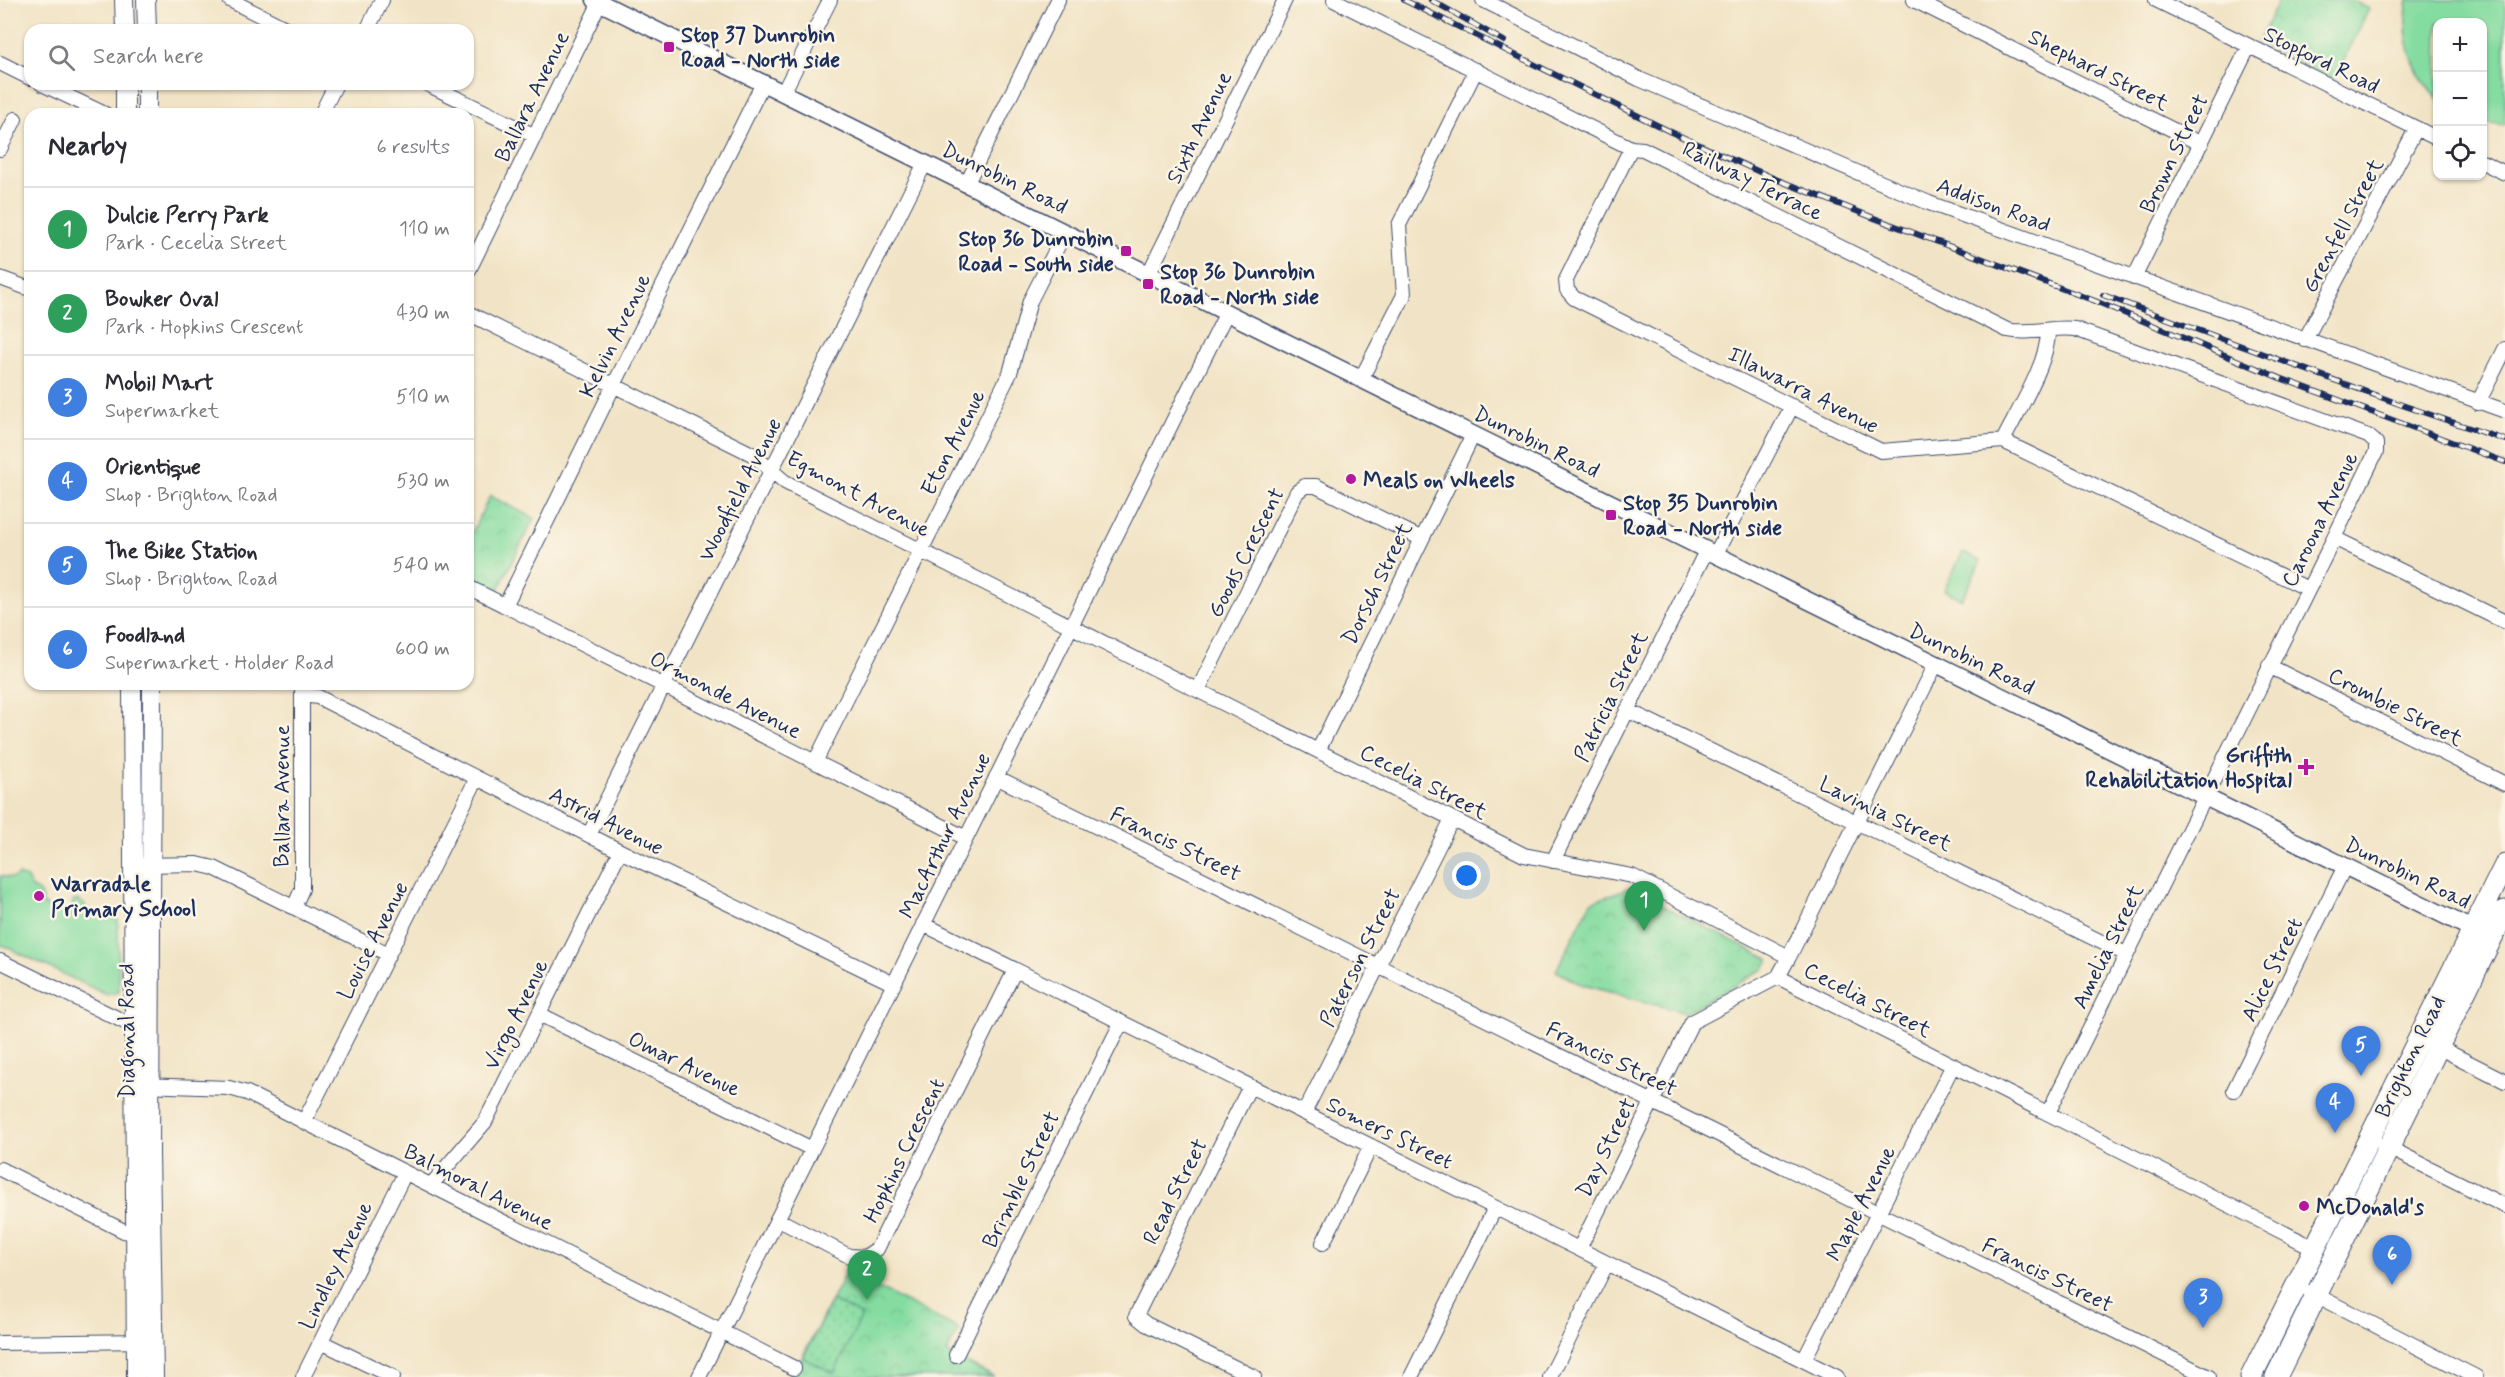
<!DOCTYPE html>
<html lang="en">
<head>
<meta charset="utf-8">
<style>
	body { margin:0; font-family:Mynerve,sans-serif; background:#f7f7f7; color:#2b2b33 }
	.controls { position:absolute; right:18px; top:18px; display:grid; overflow:hidden; border-radius:12px; box-shadow:0 2px 4px #0004 }
	.controls button { width:54px; height:54px; display:grid; place-items:center; padding:0; border:0; border-bottom:2px solid #e1e1e2; background:#fff; color:#2b2b33; font:30px sans-serif }
	.you { position:absolute; left:1467px; top:876px; width:21px; height:21px; margin:-15px; border:4px solid #fff; border-radius:50%; background:#1a73e8; box-shadow:0 0 0 9px #1a73e833 }
	.badge { display:grid; place-items:center; width:39px; height:39px; border-radius:50%; background:#b5179e; color:#fff; font-size:20px; font-weight:700 }
	.pin { position:absolute; translate:-50% -50px; filter:drop-shadow(0 2px 3px #0008) }
	.pin::after { content:''; position:absolute; top:32px; width:21px; height:18px; background:inherit; clip-path:polygon(0 0,100% 0,50% 100%) }
	.list { margin:0; padding:0; list-style:none }
	h2 { display:flex; justify-content:space-between; align-items:center; height:78px; margin:0; padding:0 24px; font-size:26px }
	h2 small { font-size:20px; font-weight:400; color:#7c7c81 }
	.list li { display:grid; grid-template-columns:39px 1fr auto; gap:18px; align-items:center; box-sizing:border-box; height:84px; padding:0 24px; border-top:2px solid #e1e1e2 }
	.list b { display:block; font-size:22px; white-space:nowrap }
	.list p { margin:0; font-size:20px; white-space:nowrap; color:#7c7c81 }
	.list em { font-size:20px; font-style:normal; color:#7c7c81 }
	.icon { flex:none; width:33px; height:33px; fill:none; stroke:currentColor; stroke-width:2; stroke-linecap:round; stroke-linejoin:round }
	.map { position:relative; flex:none; width:2505px; height:1377px; overflow:hidden }
	.search { position:absolute; background:#fff; box-shadow:0 2px 4px #0004; left:24px; top:24px; width:450px; height:66px; display:flex; align-items:center; gap:15px; box-sizing:border-box; padding:0 21px; border-radius:18px; color:#7c7c81; font-size:22px }
	.panel { position:absolute; background:#fff; box-shadow:0 2px 4px #0004; left:24px; top:108px; width:450px; height:582px; border-radius:18px }
	.map>svg:first-child { display:block }
	.grass { fill:#84dca0; stroke:#50867f; stroke-width:1.5 }
	.park { fill:url(#park-crowns); stroke:#50867f; stroke-width:1.5 }
	.garden { fill:url(#garden-dots); stroke:#50867f; stroke-width:1.5 }
	.lines { fill:none; stroke-linecap:round; stroke-linejoin:round }
	.minor-casing { stroke:#3b4a6d; stroke-width:16 }
	.tertiary-casing { stroke:#3b4a6d; stroke-width:19 }
	.secondary-casing { stroke:#3b4a6d; stroke-width:20 }
	.primary-casing { stroke:#3b4a6d; stroke-width:23 }
	.minor { stroke:#fff; stroke-width:14 }
	.tertiary { stroke:#fff; stroke-width:16 }
	.secondary { stroke:#fff; stroke-width:18 }
	.primary { stroke:#fff; stroke-width:21 }
	.rail-casing { stroke:#1b2f5e; stroke-width:6 }
	.rail { stroke:#fcf5e5; stroke-width:4; stroke-dasharray:11; stroke-linecap:butt }
	.poi-dot { fill:#b5179e; stroke:#fcf5e5; stroke-width:2 }
	.labels { text-anchor:middle; stroke-width:5; stroke-linejoin:round; paint-order:stroke }
	.poi-label { font-size:22px; font-weight:bold; fill:#1b2f5e; stroke:#fcf5e5; text-anchor:start }
	.street-label { font-size:22px; fill:#1b2f5e; stroke:#fcf5e5 }
</style>
</head>
<body>
<div class="map">
<svg width="2505" height="1377" viewBox="0 0 2505 1377">
	<defs>
		<pattern id="park-crowns" width="20" height="18" patternUnits="userSpaceOnUse" patternTransform="scale(1.5)"><rect width="20" height="18" fill="#84dca0"/><path d="M2 6a3 3 0 1 1 6 0M12 15a3 3 0 1 1 6 0" fill="none" stroke="#71bd8c"/></pattern>
		<pattern id="garden-dots" width="8" height="8" patternUnits="userSpaceOnUse" patternTransform="scale(1.5)"><rect width="8" height="8" fill="#84dca0"/><path d="M2 2h.1M6 6h.1" fill="none" stroke="#71bd8c" stroke-width="1.8" stroke-linecap="round"/></pattern>
	</defs>
	<rect width="100%" height="100%" fill="#fcf5e5"/>
	<filter id="ink" filterUnits="userSpaceOnUse"><feTurbulence type="fractalNoise" baseFrequency=".0167" numOctaves="2"/><feDisplacementMap in="SourceGraphic" scale="12" xChannelSelector="R" yChannelSelector="G"/><feConvolveMatrix kernelMatrix="1 2 1 2 8 2 1 2 1" color-interpolation-filters="sRGB"/></filter>
	<filter id="wash" filterUnits="userSpaceOnUse"><feTurbulence type="fractalNoise" baseFrequency=".008" numOctaves="4" result="noise"/><feDisplacementMap in="SourceGraphic" scale="24" xChannelSelector="R" yChannelSelector="G"/><feGaussianBlur stdDeviation="1.35" result="paint"/><feColorMatrix in="noise" values="0 0 0 0 0 0 0 0 0 0 0 0 0 0 0 0 0 1.4 0 .05"/><feComposite in="paint" operator="in"/></filter>
	<g filter="url(#wash)">
		<rect width="100%" height="100%" fill="#f1e3c5"/>
		<path class="grass" d="M2408 0H2505V125L2483 122 2482 22H2438L2437 99C2412 71 2401 38 2408 0Z
			M1963 552 1981 561 1962 599 1944 590Z
			M18 875 27 878 31 887 40 893 43 904 53 910 70 914 73 901 77 900 84 904 91 915C102 914 109 913 118 920L119 992 107 995 0 944V876L14 878Z"/>
		<path class="park" d="M2279 0H2352L2369 9 2334 80 2258 43Z
			M490 496 534 518 496 594 468 580V541Z
			M1628 888 1769 959 1764 969 1685 1013 1580 984 1556 971 1591 902Z
			M846 1272 959 1329 947 1353 994 1377H792Z"/>
		<path class="garden" d="M832 1300 862 1316 834 1373 803 1358Z"/>
	</g>
	<g filter="url(#ink)">
		<g class="lines">
			<defs>
				<path id="minor" d="M230 0 289 30
					M1334 0 1631 148 1643 149 2007 330C2032 335 2052 326 2075 329L2368 436 2376 443V452L2334 538 2048 1113
					M1483 0 1639 79 1929 203 2505 411
					M1914 0 2201 144
					M2156 0 2438 139
					M367 30 382 0
					M0 63 30 78
					M42 84 105 114
					M427 84 535 136
					M783 93 830 0
					M321 114 336 84
					M1631 148 1566 280 1567 290 1574 298 1881 451 2003 441 2308 589
					M0 149 15 119
					M2482 162 2505 173
					M967 183 1058 0
					M468 272 601 0
					M1149 273 1285 0
					M0 278 30 289
					M2134 278 2249 46
					M468 313 752 454 785 482 1524 855 1632 876 1789 957 1778 977 2314 1248
					M2305 340 2416 129
					M1361 379 1404 295 1399 225 1476 70
					M2478 403 2505 349
					M2003 441C2017 412 2049 362 2048 330
					M2334 538 2505 622
					M1715 555 1792 406
					M468 587 966 838
					M505 606 763 83
					M2269 666 2505 784
					M1198 690 1297 492 1305 486H1316L1422 539
					M302 695 318 697 620 851 894 984
					M1627 710 2126 954
					M1318 751 1473 435
					M815 762 1010 373 1030 301 1065 232
					M996 777 2209 1377
					M589 835 925 163
					M1553 861 1706 551
					M144 865 197 864 214 868 388 954
					M294 907 302 889V684
					M923 924 1837 1377
					M1789 957 1936 664
					M0 961 133 1026H142
					M539 1014 812 1149
					M2432 1044 2505 1081
					M142 1085 229 1088 247 1093 794 1368
					M1250 1086 1136 1316 1146 1324 1254 1377
					M2234 1090 2345 866
					M1304 1113 1452 819
					M304 1122 477 778
					M2383 1145 2505 1206
					M0 1169 124 1231 142 1234
					M431 1185 485 1122 620 851
					M777 1219 849 1256 865 1257 877 1249 1015 970
					M1323 1243 1371 1146
					M1579 1249 1692 1022 1778 977
					M2310 1292 2476 1377
					M321 1342 393 1377
					M0 1343 145 1341
					M956 1355 1121 1023
					M1804 1360 1953 1065
					M303 1377 405 1173
					M699 1377 1227 312
					M1411 1377 1495 1208
					M1550 1377 1607 1263"/>
				<path id="tertiary" d="M595 0 2484 935"/>
				<path id="secondary" d="M124 0 125 30
					M146 0 147 30
					M125 84V114
					M147 84V114
					M132 684 136 1377
					M152 684 150 1153 154 1377"/>
				<path id="primary" d="M2251 1377 2505 865
					M2276 1377 2505 911"/>
			</defs>
			<use href="#minor" class="minor-casing"/>
			<use href="#tertiary" class="tertiary-casing"/>
			<use href="#secondary" class="secondary-casing"/>
			<use href="#primary" class="primary-casing"/>
			<use href="#minor" class="minor"/>
			<use href="#tertiary" class="tertiary"/>
			<use href="#secondary" class="secondary"/>
			<use href="#primary" class="primary"/>
			<defs>
				<path id="rail" d="M1404 0 1671 132 1773 178 1874 218 2095 301 2280 378 2505 462
					M1431 0 1504 41
					M2103 295 2402 405 2505 440"/>
			</defs>
			<use href="#rail" class="rail-casing"/>
			<use href="#rail" class="rail"/>
		</g>
	</g>
	<g class="poi-dot">
		<rect x="663" y="41" width="12" height="12" rx="3"/>
		<rect x="1120" y="245" width="12" height="12" rx="3"/>
		<rect x="1142" y="278" width="12" height="12" rx="3"/>
		<circle cx="1351" cy="479" r="6"/>
		<rect x="1605" y="509" width="12" height="12" rx="3"/>
		<path d="M2303 758h6v6h6v6h-6v6h-6v-6h-6v-6h6z"/>
		<circle cx="39" cy="896" r="6"/>
		<circle cx="2304" cy="1206" r="6"/>
	</g>
	<g class="labels">
		<g class="poi-label">
			<text x="681" y="42">Stop 37 Dunrobin<tspan x="681" dy="25">Road - North side</tspan></text>
			<text x="1114" y="246" text-anchor="end">Stop 36 Dunrobin<tspan x="1114" dy="25">Road - South side</tspan></text>
			<text x="1160" y="279">Stop 36 Dunrobin<tspan x="1160" dy="25">Road - North side</tspan></text>
			<text x="1363" y="487">Meals on Wheels</text>
			<text x="1623" y="510">Stop 35 Dunrobin<tspan x="1623" dy="25">Road - North side</tspan></text>
			<text x="2292" y="762" text-anchor="end">Griffith<tspan x="2292" dy="25">Rehabilitation Hospital</tspan></text>
			<text x="51" y="891">Warradale<tspan x="51" dy="25">Primary School</tspan></text>
			<text x="2316" y="1214">McDonald's</text>
		</g>
		<g class="street-label">
			<text transform="translate(2322 59) rotate(26)" y="8">Stopford Road</text>
			<text transform="translate(2099 69) rotate(27)" y="8">Shephard Street</text>
			<text transform="translate(531 96) rotate(-64)" y="8">Ballara Avenue</text>
			<text transform="translate(1198 127) rotate(-64)" y="8">Sixth Avenue</text>
			<text transform="translate(2173 153) rotate(-64)" y="8">Brown Street</text>
			<text transform="translate(1005 177) rotate(26)" y="8">Dunrobin Road</text>
			<text transform="translate(1753 180) rotate(26)" y="8">Railway Terrace</text>
			<text transform="translate(1994 204) rotate(20)" y="8">Addison Road</text>
			<text transform="translate(2342 225) rotate(-62)" y="8">Grenfell Street</text>
			<text transform="translate(614 335) rotate(-64)" y="8">Kelvin Avenue</text>
			<text transform="translate(1804 389) rotate(27)" y="8">Illawarra Avenue</text>
			<text transform="translate(1537 441) rotate(26)" y="8">Dunrobin Road</text>
			<text transform="translate(952 442) rotate(-63)" y="8">Eton Avenue</text>
			<text transform="translate(739 489) rotate(-63)" y="8">Woodfield Avenue</text>
			<text transform="translate(859 493) rotate(28)" y="8">Egmont Avenue</text>
			<text transform="translate(2319 519) rotate(-64)" y="8">Caroona Avenue</text>
			<text transform="translate(1245 552) rotate(-63)" y="8">Goods Crescent</text>
			<text transform="translate(1376 583) rotate(-64)" y="8">Dorsch Street</text>
			<text transform="translate(1972 658) rotate(26)" y="8">Dunrobin Road</text>
			<text transform="translate(726 694) rotate(27)" y="8">Ormonde Avenue</text>
			<text transform="translate(1610 696) rotate(-64)" y="8">Patricia Street</text>
			<text transform="translate(2396 706) rotate(27)" y="8">Crombie Street</text>
			<text transform="translate(1424 781) rotate(27)" y="8">Cecelia Street</text>
			<text transform="translate(281 796) rotate(-90)" y="8">Ballara Avenue</text>
			<text transform="translate(1886 813) rotate(26)" y="8">Lavinia Street</text>
			<text transform="translate(607 820) rotate(27)" y="8">Astrid Avenue</text>
			<text transform="translate(944 835) rotate(-64)" y="8">MacArthur Avenue</text>
			<text transform="translate(1176 843) rotate(26)" y="8">Francis Street</text>
			<text transform="translate(2408 872) rotate(26)" y="8">Dunrobin Road</text>
			<text transform="translate(372 940) rotate(-63)" y="8">Louise Avenue</text>
			<text transform="translate(2107 946) rotate(-64)" y="8">Amelia Street</text>
			<text transform="translate(1359 957) rotate(-63)" y="8">Paterson Street</text>
			<text transform="translate(2271 969) rotate(-64)" y="8">Alice Street</text>
			<text transform="translate(1868 999) rotate(27)" y="8">Cecelia Street</text>
			<text transform="translate(515 1014) rotate(-64)" y="8">Virgo Avenue</text>
			<text transform="translate(126 1031) rotate(-90)" y="8">Diagonal Road</text>
			<text transform="translate(2409 1056) rotate(-64)" y="8">Brighton Road</text>
			<text transform="translate(1612 1058) rotate(26)" y="8">Francis Street</text>
			<text transform="translate(685 1063) rotate(26)" y="8">Omar Avenue</text>
			<text transform="translate(1390 1132) rotate(26)" y="8">Somers Street</text>
			<text transform="translate(1605 1147) rotate(-64)" y="8">Day Street</text>
			<text transform="translate(903 1150) rotate(-64)" y="8">Hopkins Crescent</text>
			<text transform="translate(1020 1179) rotate(-64)" y="8">Brimble Street</text>
			<text transform="translate(479 1186) rotate(27)" y="8">Balmoral Avenue</text>
			<text transform="translate(1174 1191) rotate(-63)" y="8">Read Street</text>
			<text transform="translate(1860 1203) rotate(-63)" y="8">Maple Avenue</text>
			<text transform="translate(335 1265) rotate(-64)" y="8">Lindley Avenue</text>
			<text transform="translate(2048 1274) rotate(26)" y="8">Francis Street</text>
		</g>
	</g>
</svg>
<div class="controls">
<button>+</button>
<button>−</button>
<button><svg class="icon" aria-label="locate" viewBox="0 0 24 24"><circle cx="12" cy="12" r="6"/><path d="M12 2v4M12 18v4M2 12h4M18 12h4"/></svg></button>
</div>
<div class="you"></div>
<div class="pin badge" style="left:1644px;top:931px;background:#2e9e5b">1</div>
<div class="pin badge" style="left:867px;top:1300px;background:#2e9e5b">2</div>
<div class="pin badge" style="left:2203px;top:1328px;background:#3f7fe0">3</div>
<div class="pin badge" style="left:2335px;top:1133px;background:#3f7fe0">4</div>
<div class="pin badge" style="left:2361px;top:1076px;background:#3f7fe0">5</div>
<div class="pin badge" style="left:2392px;top:1285px;background:#3f7fe0">6</div>
<div class="search"><svg class="icon" aria-label="search" viewBox="0 0 24 24"><circle cx="10" cy="10" r="6"/><path d="M15 15l6 6"/></svg>Search here</div>
<section class="panel">
<h2>Nearby<small>6 results</small></h2>
<ul class="list">
<li><span class="badge" style="background:#2e9e5b">1</span><div><b>Dulcie Perry Park</b><p>Park · Cecelia Street</p></div><em>110 m</em></li>
<li><span class="badge" style="background:#2e9e5b">2</span><div><b>Bowker Oval</b><p>Park · Hopkins Crescent</p></div><em>430 m</em></li>
<li><span class="badge" style="background:#3f7fe0">3</span><div><b>Mobil Mart</b><p>Supermarket</p></div><em>510 m</em></li>
<li><span class="badge" style="background:#3f7fe0">4</span><div><b>Orientique</b><p>Shop · Brighton Road</p></div><em>530 m</em></li>
<li><span class="badge" style="background:#3f7fe0">5</span><div><b>The Bike Station</b><p>Shop · Brighton Road</p></div><em>540 m</em></li>
<li><span class="badge" style="background:#3f7fe0">6</span><div><b>Foodland</b><p>Supermarket · Holder Road</p></div><em>600 m</em></li>
</ul>
</section>
</div>
</body>
</html>
